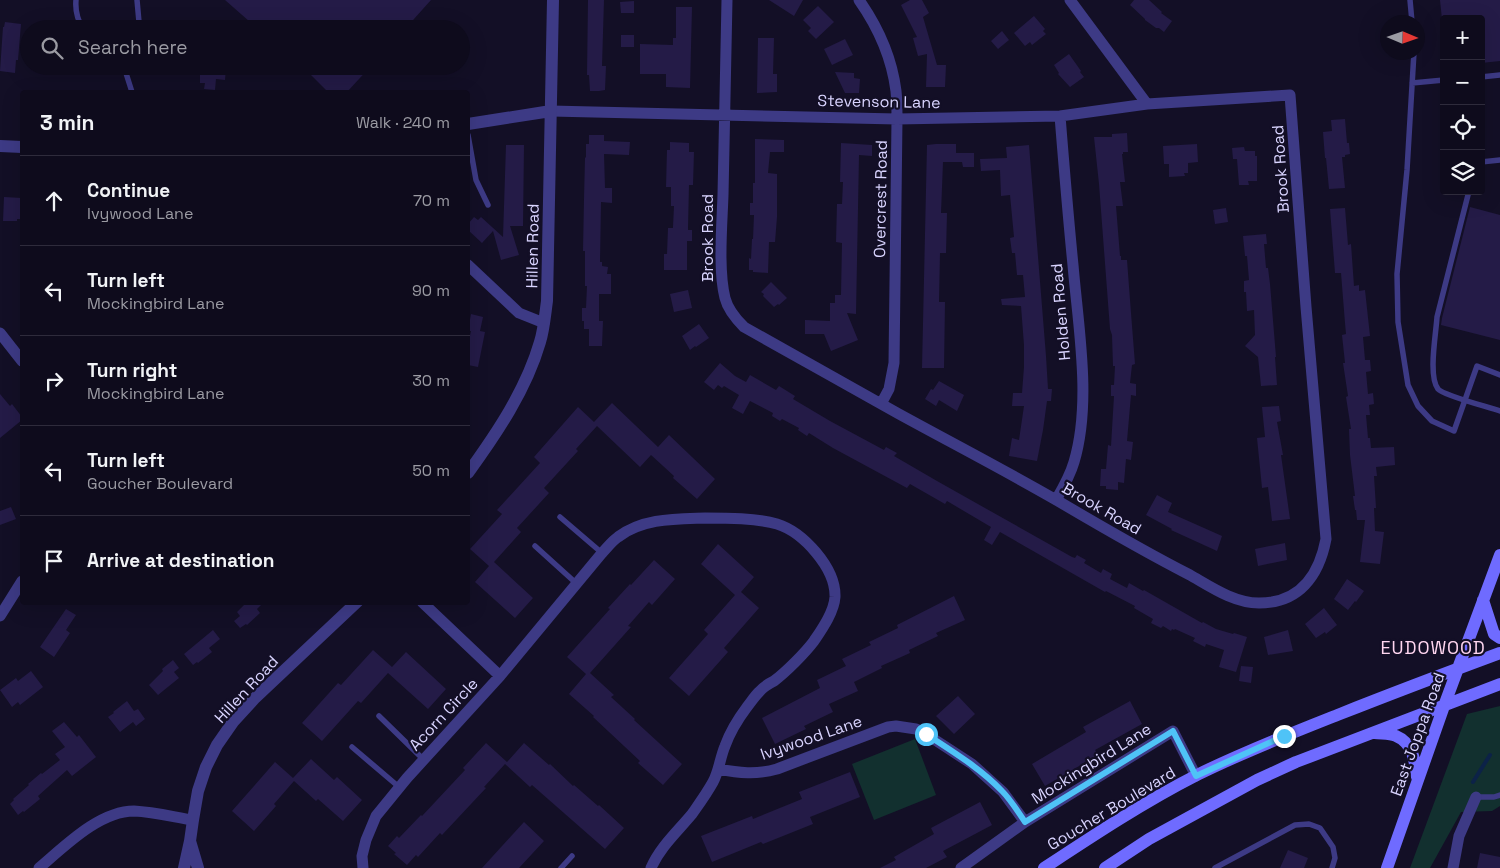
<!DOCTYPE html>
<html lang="en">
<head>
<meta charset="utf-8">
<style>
	body { margin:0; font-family:"Space Grotesk",sans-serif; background:#1c1929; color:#f1f3f6 }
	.controls { position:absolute; right:15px; top:15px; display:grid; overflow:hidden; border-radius:5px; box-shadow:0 5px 20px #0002 }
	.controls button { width:45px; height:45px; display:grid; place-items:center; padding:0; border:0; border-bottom:1px solid #2e2b3b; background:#0e0b1c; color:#f1f3f6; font:25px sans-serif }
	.compass { position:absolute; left:1380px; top:15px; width:45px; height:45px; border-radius:50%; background:#0e0b1c; box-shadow:0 5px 20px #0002; rotate:92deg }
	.stop { position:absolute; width:15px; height:15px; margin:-11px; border:4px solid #4fc3f7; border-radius:50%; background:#fff }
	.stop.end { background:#4fc3f7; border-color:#fff; box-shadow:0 1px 5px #0008 }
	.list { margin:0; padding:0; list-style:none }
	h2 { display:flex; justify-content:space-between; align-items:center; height:65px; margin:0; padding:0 20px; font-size:21px }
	h2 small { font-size:16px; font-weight:400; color:#9b9ba3 }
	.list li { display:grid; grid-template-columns:32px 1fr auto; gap:15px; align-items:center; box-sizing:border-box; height:90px; padding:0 20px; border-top:1px solid #2e2b3b }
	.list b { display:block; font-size:19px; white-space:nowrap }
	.list p { margin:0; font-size:16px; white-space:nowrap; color:#9b9ba3 }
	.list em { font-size:16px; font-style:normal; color:#9b9ba3 }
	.icon { flex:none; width:28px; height:28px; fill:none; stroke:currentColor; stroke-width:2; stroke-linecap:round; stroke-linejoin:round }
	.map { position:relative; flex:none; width:1500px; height:868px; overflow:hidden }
	.search { position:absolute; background:#0e0b1c; box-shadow:0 5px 20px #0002; left:20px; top:20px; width:450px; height:55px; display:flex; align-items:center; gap:12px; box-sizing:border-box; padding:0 18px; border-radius:28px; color:#9b9ba3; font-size:19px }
	.panel { position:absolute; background:#0e0b1c; box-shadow:0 5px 20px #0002; left:20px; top:90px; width:450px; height:515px; border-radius:5px }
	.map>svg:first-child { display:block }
	.green { fill:#12302f }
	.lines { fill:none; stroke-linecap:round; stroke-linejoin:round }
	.stream { stroke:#0c2248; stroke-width:4 }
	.building { fill:#241b47 }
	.service { stroke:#3d3a85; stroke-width:5.5 }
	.minor { stroke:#3d3a85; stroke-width:11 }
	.tertiary { stroke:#3d3a85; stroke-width:12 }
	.secondary { stroke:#6f6bff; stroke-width:12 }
	.route { stroke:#4fc3f7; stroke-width:6 }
	.labels { text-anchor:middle; stroke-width:4.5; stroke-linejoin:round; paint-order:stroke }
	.street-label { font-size:16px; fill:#d9d4ff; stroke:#130f26 }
	.neighbourhood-label { font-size:18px; letter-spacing:1px; fill:#ffd6f0; stroke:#130f26 }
</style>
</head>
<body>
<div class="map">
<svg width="1500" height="868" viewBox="0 0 1500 868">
	<rect width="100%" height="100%" fill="#130f26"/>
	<path class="green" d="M1500 706V806L1492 811 1461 812 1430 868H1410L1467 714Z
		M915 739 936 795 874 820 852 764Z"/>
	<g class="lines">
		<path class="stream" d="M1473 782 1490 755"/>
	</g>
	<path class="building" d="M225 0H431L405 29H258Z
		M588 0H604L602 66H606L605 90 599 91H590L589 75H587Z
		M769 0H803L794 16Z
		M910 0H922L929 13 923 17 937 65H946L945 87H926L927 54 918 56 913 38 917 37 901 5Z
		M1134 0H1149L1162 12 1161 13 1172 21 1164 32 1159 28H1156L1145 20V19L1130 5Z
		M1440 0H1500V61L1481 63V19H1442Z
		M634 1V13H621L620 2Z
		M818 6 834 22 816 39 808 31 811 28 803 20Z
		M676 7H692L690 88 666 87V74H640V44L673 45V38H676Z
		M1034 16 1045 29 1043 31 1046 34 1032 45 1030 42 1025 46 1014 33Z
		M5 22 21 24 18 60H16L15 73 0 71 3 27H4Z
		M1002 31 1009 40 998 49 991 41Z
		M621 35H634V47H621Z
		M758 38H774L773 74H777V92L757 93Z
		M845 39 853 55 832 65 824 49Z
		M1069 54 1081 71 1080 72 1084 77 1070 87 1058 74 1059 73 1054 65Z
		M206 66 226 68 225 80 216 79 215 90 204 89 205 83H200V72H205Z
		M302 66H371L347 92H328Z
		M835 72 854 73V78L860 79 859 93H845Z
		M1345 119 1347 143H1349L1350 154 1345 155V157H1342L1345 188 1329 189 1326 158H1325L1323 132 1332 131 1331 120Z
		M1127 133 1128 152H1123V154H1122L1125 182H1120L1123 206H1116L1120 256H1121V260H1127L1131 313 1135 364 1132 365 1130 383 1136 384V396L1131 395 1127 441 1133 442 1131 460 1126 459 1124 483 1118 482V490L1106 489V486H1100L1101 469H1106L1108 445 1111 446 1114 396H1111V385H1114L1115 366H1113L1112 335 1110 329 1099 184 1094 137H1112V134Z
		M589 135H604V141L630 142 629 155 604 154 605 188H612V203L601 202 600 262H602V266L608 267 607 274H611V294H599V321H603L602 346H589V329H584V321H582V308H586L587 286H585V251H583L584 199 585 158 586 157V144H589Z
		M755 139 784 140V152H770L768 173 777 174V217L775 242H769L768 273 753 272V270H749V258L751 259 752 239H753L754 215H750V203H753V183H755Z
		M670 142 689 143V152H694L693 185H689L688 228V230H692V241H687V270H664V254H667L668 228H673V227L674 206H671V187H666L667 150H670Z
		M841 143 872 145V156L859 155 856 314 847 313 858 340 831 351 824 334H805V320L830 321V303H835V295H841L842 243 836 242 837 204H842L843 182H840Z
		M936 144H956V153H974V167H963L962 162H943L941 213H947L946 253H940L939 302H945L944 368H922L927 145Z
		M1197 144 1198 162 1188 163V173H1184L1185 176 1169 177V164H1164L1163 146Z
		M506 145H524L523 226H510L519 255 501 260 493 231 482 243 468 230V224L474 217 478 220 481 217 503 237Z
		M1029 145 1046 356 1048 389H1052L1051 401H1047L1043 430 1037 461 1009 456 1012 438 1019 440 1024 406H1012L1013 393H1022L1024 367V345L1021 306 1002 305 1001 299 1025 297 1023 275H1017L1015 253H1012L1010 238 1014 237 1010 195 1001 196 1000 170 981 171 980 159 1007 158 1006 147Z
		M1244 147 1245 151H1255V156H1257V181H1248L1249 185H1239L1237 159H1233L1232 148Z
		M4 197 22 198V219H17V221H3Z
		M1470 207 1500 215V340L1441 325 1442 318Z
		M1226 208 1228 222 1215 224 1213 210Z
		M1345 208 1348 245 1351 244 1354 286 1359 285V291L1365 290 1370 336 1363 337 1365 360H1370L1371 371 1366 372 1368 394 1373 393 1374 404 1369 405 1370 415H1366L1368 438H1370L1371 448 1394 447 1395 465 1376 467 1377 476H1374L1376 508H1374L1375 531 1384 532 1380 564 1360 562 1365 520H1357L1356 510H1355L1353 496H1355L1350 455 1349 429H1351L1346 397 1348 396 1343 363H1345L1342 335 1346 334 1345 323 1341 273H1335L1330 209Z
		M1266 234 1267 244H1264L1266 268H1268L1270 284 1276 357H1275L1277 385 1261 386 1258 357 1245 346 1255 335 1254 310 1247 311 1246 292H1244V281L1249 280 1247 256H1245L1243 236Z
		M771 282 787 298 779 305 778 304 774 307 763 296 764 294 761 292Z
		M688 290 692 308 674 312 670 294Z
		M471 314 483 317 480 331 485 332 478 367 468 365V345L471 331H468Z
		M699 324 709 338 696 347 695 346 690 350 682 336Z
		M720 363 735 376 746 382 750 375 776 390 779 386 795 396 793 399 830 421 884 450 886 447 897 453 894 456 937 481 1072 557 1075 558 1077 555 1086 560 1084 563 1101 573 1103 569 1112 574 1110 579 1127 588 1129 583 1143 591 1144 590 1202 623 1203 622 1216 629 1233 634 1234 633 1247 637 1236 672 1219 667 1224 650 1206 644 1205 647 1193 641 1195 638 1175 629 1174 630 1172 629 1171 631 1163 626 1161 628 1151 623 1153 619 1134 608 1135 606 1106 591 1105 592 1000 532 992 545 984 540 991 527 947 501 945 504 910 484 907 488 833 448 809 433 807 436 798 430 799 428 782 419 780 421 772 416 773 413 750 401 743 414 732 408 739 395 724 386 722 388 718 385 714 390 704 382Z
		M939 381 964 395 957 411 939 400 936 406 925 399 931 389 933 390Z
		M0 394 10 406 12 404 22 417V420L0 438Z
		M612 403 658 447 669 435 715 479 697 499 673 478 674 476 651 455 640 467 597 426 576 449 578 451 544 488 549 493 517 528 521 532 494 562 533 598 515 618 475 582 489 566 470 549 502 514 497 510 540 463 534 457 578 407 594 422Z
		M1279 406 1281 421 1277 422 1283 455H1281L1290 519 1272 521 1268 487 1262 488 1257 438 1265 437 1262 407Z
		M1157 495 1172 503 1168 512 1222 536 1217 551 1171 530 1172 529 1146 515Z
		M11 507 16 519 0 525V511Z
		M1285 543 1287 560 1258 566 1255 549Z
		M718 544 754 577 741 592 759 608 724 648 728 652 689 696 669 678 708 634 704 630 735 595 701 564Z
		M654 560 675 579 652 605 649 602 628 626 631 627 590 673 614 695 611 697 635 719 634 720 682 764 663 785 638 763 640 761 593 717 594 716 569 694 586 674 567 657 610 609 608 608 630 584 631 585Z
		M1347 579 1364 591 1356 602 1355 601 1348 610 1334 599Z
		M954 596 965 620 936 633 938 636 909 650 910 653 881 666 882 668 854 682 858 691 829 704 833 712 804 726 806 729 775 744 762 718 820 688 817 680 846 666 842 659 871 645 869 642 898 628 897 625Z
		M247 602H264L257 609 260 613 247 625 246 624 240 628 234 621 240 616 237 612Z
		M1324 608 1337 625 1326 634 1325 632 1316 638 1305 624Z
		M66 609 76 615 66 630 70 633 54 657 40 647Z
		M213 630 220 639 209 648 212 652 198 663 197 662 193 665 184 654Z
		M1288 630 1293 651 1268 655 1264 637Z
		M373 650 392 667 406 652 446 689 428 709 388 673 361 703 358 701 322 741 302 723 338 683 341 685Z
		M173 660 179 668 174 672 179 678 158 695 149 685 163 671 162 669Z
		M1241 666 1253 667 1251 683 1239 681Z
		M31 671 43 687 20 705 18 702 12 707 0 690 16 678 18 681Z
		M958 696 975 714 954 734 936 716Z
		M127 701 134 711 138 709 145 719 136 726 133 722 120 732 108 717 114 713 113 712Z
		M1130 701 1142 724 1095 750 1098 755 1045 786 1032 764 1086 732 1083 727Z
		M64 722 77 737 79 735 96 757 72 776 67 770 38 796 40 799 24 812 23 811 18 815 10 804 14 800 13 799 29 785 28 784 41 773 42 774 60 760 55 754 65 747 52 731Z
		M486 743 507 762 524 743 549 765 550 764 573 786 574 785 598 806 599 805 624 828 605 849 532 785 530 787 505 764 484 787 486 788 442 835 440 833 418 857 416 855 407 865 394 854 396 853 388 846 397 836 399 838 421 815 422 816 465 770 463 768Z
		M311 759 334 780 337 777 362 800 343 821 318 799 316 801 294 781 274 804 276 806 254 831 232 811 275 762 293 778Z
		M850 772 860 797 810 817 813 824 763 844 761 842 712 862 701 836 752 816 753 819 802 799 799 792Z
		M980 802 992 825 943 851 947 857 926 868H880L896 860 894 857 934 834 931 828Z
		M524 822 544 841 519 868H482Z
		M1288 850 1308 858 1304 868H1280Z
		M1480 853 1500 857V868H1477Z"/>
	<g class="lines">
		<path class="service" d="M76 0C75 11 77 19 83 29
			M137 0 139 22 138 29
			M1410 0 1412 22
			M1414 52 1407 170 1397 274 1398 322 1408 385 1418 406 1432 421 1454 431 1477 366 1500 375
			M125 70 132 92
			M1481 77 1500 75
			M1412 83 1444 80
			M468 135 476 180 488 205
			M1481 162 1500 160
			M1469 191 1437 317C1436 334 1428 376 1438 389 1444 396 1489 407 1500 411
			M560 517 602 553
			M535 546 577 584
			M379 716 423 759
			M352 747 399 787
			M1476 797H1494L1500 795
			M561 868 572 856
			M1215 868 1295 825 1309 824 1320 828 1333 847 1335 858 1332 868"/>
		<path class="minor" d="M859 0C878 27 892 59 896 91 897 100 897 110 897 119L894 363 889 389 881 404
			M1070 0 1147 104
			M551 111 897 119 1060 116 1147 104 1290 95 1306 307 1326 539C1319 576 1299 603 1259 603 1234 603 1211 587 1190 575 1145 552 1102 527 1058 501 1006 471 952 443 899 414 847 385 796 356 744 327 736 319 728 310 725 298 718 270 722 225 723 195 724 130 726 65 727 0
			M468 265 519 313 544 323
			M0 333 22 361
			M1056 500C1063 488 1070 476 1074 462 1092 402 1078 326 1073 265 1068 215 1064 166 1060 116
			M422 602 500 676
			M0 616 22 581
			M718 769C739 773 756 775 777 769L888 727 896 726 916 729 926 734 972 764 1003 792 1025 822
			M39 868C64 847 99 811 134 811 154 812 174 817 193 820
			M363 868 362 856 366 840 376 816 407 778 500 676 602 553C607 548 612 541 618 537 643 518 676 519 705 518 727 518 756 518 777 524 803 532 836 568 835 597 834 612 822 629 814 641 805 653 786 672 774 681 768 684 763 687 759 692 754 697 751 702 747 707 738 719 730 732 725 746 720 758 719 771 713 782 707 793 699 804 692 814 678 831 660 847 651 868
			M961 868 1025 822 1173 731 1196 776
			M1453 868 1459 836 1476 797"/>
		<path class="tertiary" d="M468 124 551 111
			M0 146 22 147
			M468 473C497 433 526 390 540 342 544 329 545 315 547 301L553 0
			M190 841 198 868
			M184 868 190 841 193 820 198 791 206 767 217 745 233 722 254 699 357 602"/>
		<path class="secondary" d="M1483 600 1494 634 1500 638
			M1375 733C1382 734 1390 733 1396 736 1413 743 1415 761 1417 777
			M1044 868C1094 835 1144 802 1197 775 1243 752 1292 733 1340 714 1393 693 1446 673 1500 653
			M1105 868 1149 839 1257 780 1296 762 1500 684
			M1387 868 1444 706 1500 555"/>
	</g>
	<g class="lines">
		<path class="route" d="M926 734C952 751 980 768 1002 791 1011 800 1018 812 1025 822L1173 731 1196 776 1284 736"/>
	</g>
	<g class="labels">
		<g class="street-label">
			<text transform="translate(879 101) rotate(1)" y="6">Stevenson Lane</text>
			<text transform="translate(1280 169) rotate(-94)" y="6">Brook Road</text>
			<text transform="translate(880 199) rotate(-89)" y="6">Overcrest Road</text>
			<text transform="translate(707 238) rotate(-90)" y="6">Brook Road</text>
			<text transform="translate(532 246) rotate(-89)" y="6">Hillen Road</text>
			<text transform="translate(1060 312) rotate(-95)" y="6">Holden Road</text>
			<text transform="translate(1102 508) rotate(30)" y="6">Brook Road</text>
			<text transform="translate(246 689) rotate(-47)" y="6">Hillen Road</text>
			<text transform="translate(443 714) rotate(-47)" y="6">Acorn Circle</text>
			<text transform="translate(1417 734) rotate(-70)" y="6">East Joppa Road</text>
			<text transform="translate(811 737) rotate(-19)" y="6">Ivywood Lane</text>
			<text transform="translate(1091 763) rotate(-32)" y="6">Mockingbird Lane</text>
			<text transform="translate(1111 808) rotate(-31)" y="6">Goucher Boulevard</text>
		</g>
		<g class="neighbourhood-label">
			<text x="1433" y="654">EUDOWOOD</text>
		</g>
	</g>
</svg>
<div class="controls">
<button>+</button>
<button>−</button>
<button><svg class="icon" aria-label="locate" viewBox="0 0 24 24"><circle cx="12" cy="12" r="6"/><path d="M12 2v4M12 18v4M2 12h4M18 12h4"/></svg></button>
<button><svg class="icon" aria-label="layers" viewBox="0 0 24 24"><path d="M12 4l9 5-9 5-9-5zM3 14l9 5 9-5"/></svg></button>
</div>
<svg class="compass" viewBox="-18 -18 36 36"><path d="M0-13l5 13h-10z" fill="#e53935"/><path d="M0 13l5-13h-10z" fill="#9b9ba3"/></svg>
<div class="stop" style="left:926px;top:734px"></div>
<div class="stop end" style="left:1284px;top:736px"></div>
<div class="search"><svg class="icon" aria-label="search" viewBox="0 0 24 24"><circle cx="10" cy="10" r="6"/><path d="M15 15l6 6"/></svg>Search here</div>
<section class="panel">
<h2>3 min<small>Walk · 240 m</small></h2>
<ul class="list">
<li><svg class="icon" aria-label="ahead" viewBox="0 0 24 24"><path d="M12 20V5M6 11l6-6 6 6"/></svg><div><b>Continue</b><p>Ivywood Lane</p></div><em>70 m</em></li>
<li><svg class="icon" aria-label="left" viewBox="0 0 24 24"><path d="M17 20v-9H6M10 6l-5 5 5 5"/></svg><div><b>Turn left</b><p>Mockingbird Lane</p></div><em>90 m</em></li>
<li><svg class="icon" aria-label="right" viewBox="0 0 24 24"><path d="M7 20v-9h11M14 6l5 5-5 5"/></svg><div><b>Turn right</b><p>Mockingbird Lane</p></div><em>30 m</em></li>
<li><svg class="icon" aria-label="left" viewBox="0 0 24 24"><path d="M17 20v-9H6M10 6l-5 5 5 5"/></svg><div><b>Turn left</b><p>Goucher Boulevard</p></div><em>50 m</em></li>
<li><svg class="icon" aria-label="arrive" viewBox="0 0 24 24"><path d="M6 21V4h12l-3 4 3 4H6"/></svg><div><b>Arrive at destination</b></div></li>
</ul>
</section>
</div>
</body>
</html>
